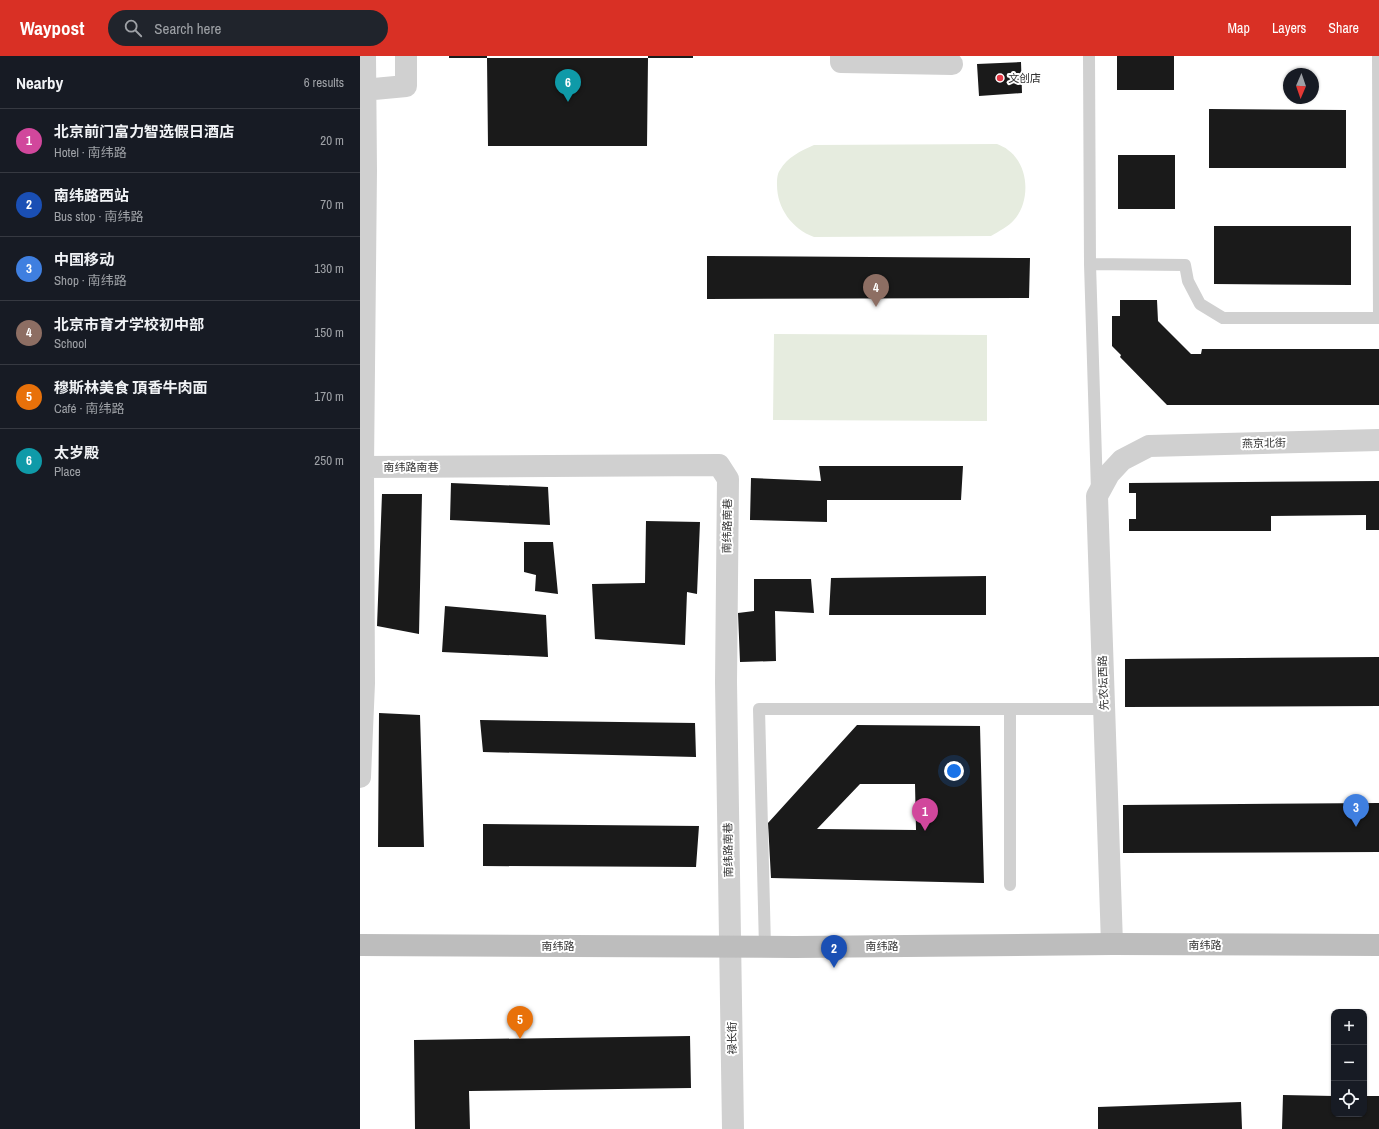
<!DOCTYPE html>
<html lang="en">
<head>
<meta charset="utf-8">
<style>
	body { margin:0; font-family:"Archivo Narrow","Noto Sans SC",sans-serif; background:#20242c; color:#f1f3f6 }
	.controls { position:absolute; right:12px; bottom:12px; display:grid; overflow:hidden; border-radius:8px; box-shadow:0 1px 3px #0004 }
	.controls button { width:36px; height:36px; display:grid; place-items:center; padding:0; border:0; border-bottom:1px solid #363941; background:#171b24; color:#f1f3f6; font:20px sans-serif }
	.compass { position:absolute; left:923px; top:12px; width:36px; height:36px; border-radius:50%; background:#171b24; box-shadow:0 1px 3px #0004; rotate:182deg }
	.you { position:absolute; left:594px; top:715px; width:14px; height:14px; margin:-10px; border:3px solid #fff; border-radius:50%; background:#1a73e8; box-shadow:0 0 0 6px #1a73e833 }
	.badge { display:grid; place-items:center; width:26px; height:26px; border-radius:50%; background:#d93025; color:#fff; font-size:13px; font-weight:700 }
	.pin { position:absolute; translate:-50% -33px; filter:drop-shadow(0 1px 2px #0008) }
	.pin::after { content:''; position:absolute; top:21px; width:14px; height:12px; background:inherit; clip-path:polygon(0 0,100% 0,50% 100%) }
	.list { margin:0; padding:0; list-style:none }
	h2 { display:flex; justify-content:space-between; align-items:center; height:52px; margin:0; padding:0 16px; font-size:17px }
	h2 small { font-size:13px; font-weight:400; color:#9ea1a6 }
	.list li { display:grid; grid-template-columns:26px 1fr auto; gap:12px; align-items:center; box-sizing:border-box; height:64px; padding:0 16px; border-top:1px solid #363941 }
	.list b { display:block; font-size:15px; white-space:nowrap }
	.list p { margin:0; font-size:13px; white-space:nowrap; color:#9ea1a6 }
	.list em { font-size:13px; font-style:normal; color:#9ea1a6 }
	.icon { flex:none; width:22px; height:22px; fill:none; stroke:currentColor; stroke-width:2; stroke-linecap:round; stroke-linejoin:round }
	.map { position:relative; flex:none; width:1019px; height:1073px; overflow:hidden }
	header { display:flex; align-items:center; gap:24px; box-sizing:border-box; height:56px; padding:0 20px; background:#d93025; color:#fff }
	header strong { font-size:19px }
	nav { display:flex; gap:22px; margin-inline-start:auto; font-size:14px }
	.search { width:280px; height:36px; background:#20242c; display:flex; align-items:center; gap:10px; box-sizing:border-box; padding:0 14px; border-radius:22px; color:#9ea1a6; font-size:15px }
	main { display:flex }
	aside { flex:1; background:#171b24 }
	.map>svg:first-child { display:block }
	.green { fill:#e6ecdf }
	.building { fill:#1a1a1a; fill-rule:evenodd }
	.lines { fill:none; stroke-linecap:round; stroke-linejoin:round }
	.lane { stroke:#d0d0d0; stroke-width:12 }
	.street { stroke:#d0d0d0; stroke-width:22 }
	.secondary { stroke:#bdbdbd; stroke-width:22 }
	.poi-dot { fill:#e63946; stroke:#fff; stroke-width:1.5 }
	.labels { text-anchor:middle; stroke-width:4; stroke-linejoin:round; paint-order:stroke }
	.poi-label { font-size:11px; fill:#333; stroke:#fff; text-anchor:start }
	.street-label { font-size:11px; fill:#333; stroke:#fff }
</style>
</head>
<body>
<header>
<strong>Waypost</strong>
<div class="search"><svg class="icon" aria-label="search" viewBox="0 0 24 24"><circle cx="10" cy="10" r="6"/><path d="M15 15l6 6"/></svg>Search here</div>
<nav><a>Map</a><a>Layers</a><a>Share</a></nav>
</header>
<main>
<aside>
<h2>Nearby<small>6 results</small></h2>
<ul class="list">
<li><span class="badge" style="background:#d1479c">1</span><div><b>北京前门富力智选假日酒店</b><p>Hotel · 南纬路</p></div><em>20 m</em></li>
<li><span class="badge" style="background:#1a4fb4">2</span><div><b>南纬路西站</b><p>Bus stop · 南纬路</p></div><em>70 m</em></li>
<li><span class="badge" style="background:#3f7fe0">3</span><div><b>中国移动</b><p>Shop · 南纬路</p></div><em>130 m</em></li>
<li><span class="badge" style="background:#8d6e63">4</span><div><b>北京市育才学校初中部</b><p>School</p></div><em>150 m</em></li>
<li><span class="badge" style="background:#e8710a">5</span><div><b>穆斯林美食 頂香牛肉面</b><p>Café · 南纬路</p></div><em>170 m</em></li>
<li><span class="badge" style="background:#0f9aa8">6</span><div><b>太岁殿</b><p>Place</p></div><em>250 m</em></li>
</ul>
</aside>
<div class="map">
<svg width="1019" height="1073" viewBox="0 0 1019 1073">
	<rect width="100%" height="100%" fill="#fff"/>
	<path class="green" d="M637 88C641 90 645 91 648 94 669 109 671 145 654 164 648 171 639 175 631 180L454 181C432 173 417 152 417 129 417 124 417 118 420 114 427 101 441 95 454 89Z
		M414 278 627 279V365L413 364Z"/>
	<path class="building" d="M89 0H127V2H89Z
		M288 0H333V2H288Z
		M757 0H814V34H757Z
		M127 2H288L287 90H128Z
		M661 6 662 37 619 40 617 8Z
		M849 53 986 54V112H849Z
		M758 99H815V153H758Z
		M854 170H991V229L854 228Z
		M347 200 670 202 669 242 347 243Z
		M760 244H797L798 265 831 298H841L842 293H1019V349H807L760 301 761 299 752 290V260H760Z
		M459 410H603L601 444H467V466L390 464 391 422 461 425Z
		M1019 425V474H1006V459L911 460V475H769V463H776V437H769V427Z
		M91 427 188 431 190 469 90 464Z
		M22 438H62L59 578 17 570Z
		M286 465 340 466 337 538 327 536 325 589 235 583 232 528 285 527Z
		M164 486H193L198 538 175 535 176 519 164 516Z
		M626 520V559H469L471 522Z
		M394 523H451L454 557 415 555 416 605 380 606 378 557 394 555Z
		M85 550 186 559 188 601 82 596Z
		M1019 601V650L765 651V603Z
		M19 657 60 659 64 791H18Z
		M120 664 335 667 336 701 123 696Z
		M497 669 620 670 624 827 411 822 408 767ZM500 728H555L556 774 457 773Z
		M1019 747V796L763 797V749Z
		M123 768 339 770 336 811 123 810Z
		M330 980 331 1032 109 1035 110 1073H55L54 984Z
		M923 1039 974 1040V1058H1004V1040H1019V1073H922Z
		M881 1046 882 1073H738V1051Z"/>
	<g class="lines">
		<path class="lane" d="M729 0 730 208 737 435
			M1018 0 1019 262
			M730 208 825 209 828 225 840 248 863 262H1018
			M650 829V653
			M405 891 399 653H744"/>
		<path class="street" d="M481 0V6L592 8
			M5 32 14 33 46 30V0
			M3 411 359 409 368 423 366 626 373 1073
			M0 721 4 627 3 411 6 114 5 0
			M752 888 737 440 749 418 762 404 789 390 1019 384"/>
		<path class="secondary" d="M0 889 435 891 752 888 1019 889"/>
	</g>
	<circle class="poi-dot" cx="640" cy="22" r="4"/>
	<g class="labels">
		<g class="poi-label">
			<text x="648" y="26">文创店</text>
		</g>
		<g class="street-label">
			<text transform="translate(904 387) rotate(-1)" y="4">燕京北街</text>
			<text x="51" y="415">南纬路南巷</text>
			<text transform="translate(367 470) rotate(-89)" y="4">南纬路南巷</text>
			<text transform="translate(743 627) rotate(-92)" y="4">先农坛西路</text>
			<text transform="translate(368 794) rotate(-91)" y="4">南纬路南巷</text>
			<text x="845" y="893">南纬路</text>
			<text x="198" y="894">南纬路</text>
			<text x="522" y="894">南纬路</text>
			<text transform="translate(372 982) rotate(-91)" y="4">禄长街</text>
		</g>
	</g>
</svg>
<div class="controls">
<button>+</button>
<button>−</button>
<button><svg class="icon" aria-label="locate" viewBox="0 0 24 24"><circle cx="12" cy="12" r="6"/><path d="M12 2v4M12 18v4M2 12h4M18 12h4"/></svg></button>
</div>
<svg class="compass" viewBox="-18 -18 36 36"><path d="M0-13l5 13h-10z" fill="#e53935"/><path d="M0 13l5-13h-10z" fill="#9ea1a6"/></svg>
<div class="you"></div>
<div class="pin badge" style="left:565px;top:775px;background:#d1479c">1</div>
<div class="pin badge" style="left:474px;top:912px;background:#1a4fb4">2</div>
<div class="pin badge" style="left:996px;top:771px;background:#3f7fe0">3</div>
<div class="pin badge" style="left:516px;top:251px;background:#8d6e63">4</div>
<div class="pin badge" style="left:160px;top:983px;background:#e8710a">5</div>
<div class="pin badge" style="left:208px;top:46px;background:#0f9aa8">6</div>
</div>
</main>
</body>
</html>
